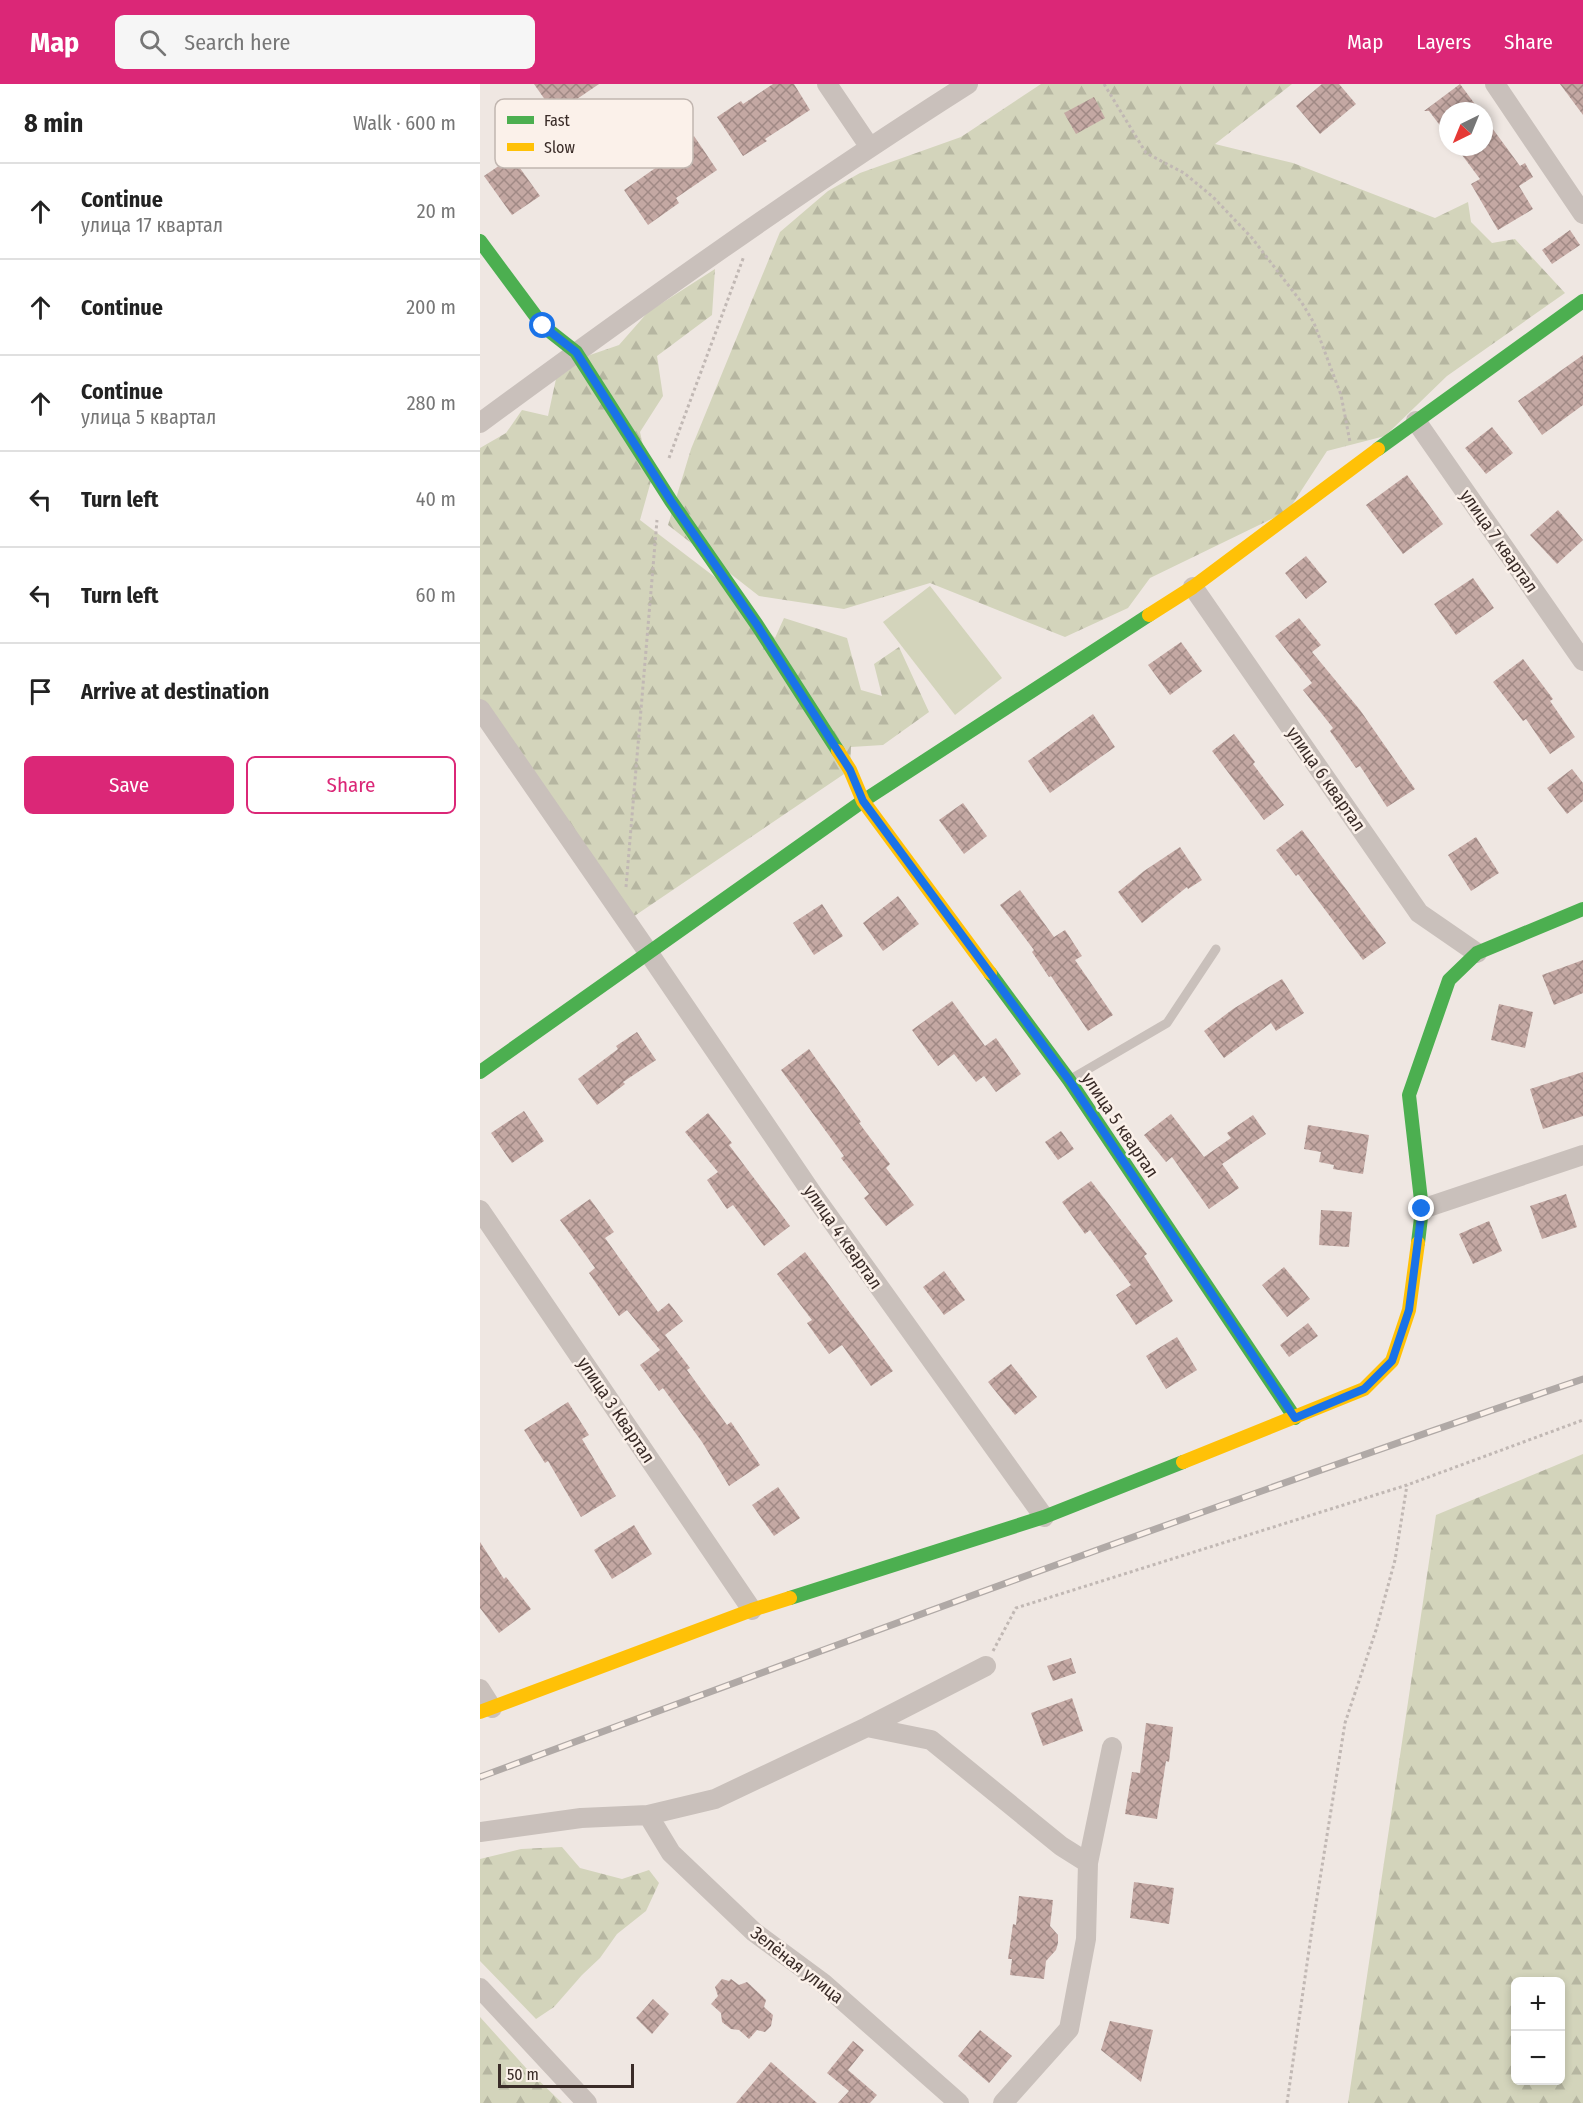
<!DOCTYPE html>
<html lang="en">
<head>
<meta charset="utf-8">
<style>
	body { margin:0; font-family:"Fira Sans Condensed",sans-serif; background:#f6f6f6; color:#222 }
	.controls { position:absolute; right:18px; bottom:18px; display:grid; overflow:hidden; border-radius:9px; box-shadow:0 3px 9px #0003 }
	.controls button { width:54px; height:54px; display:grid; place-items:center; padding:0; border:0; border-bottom:2px solid #e0e0e0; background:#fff; color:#222; font:30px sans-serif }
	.compass { position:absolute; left:959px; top:18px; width:54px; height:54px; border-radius:50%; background:#fff; box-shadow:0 3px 9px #0003; rotate:223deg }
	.scale { position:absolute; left:18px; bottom:15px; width:136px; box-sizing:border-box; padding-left:6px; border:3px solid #3a2c28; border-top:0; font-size:16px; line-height:21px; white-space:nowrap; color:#3a2c28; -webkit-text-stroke:4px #fbf1ea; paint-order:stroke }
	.stop { position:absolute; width:18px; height:18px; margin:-14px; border:4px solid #1a73e8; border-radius:50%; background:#fff }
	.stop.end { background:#1a73e8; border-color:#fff; box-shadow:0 2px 6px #0008 }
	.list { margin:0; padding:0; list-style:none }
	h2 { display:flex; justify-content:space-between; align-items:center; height:78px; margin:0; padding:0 24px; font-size:26px }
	h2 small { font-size:20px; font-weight:400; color:#767676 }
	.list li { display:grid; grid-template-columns:39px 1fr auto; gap:18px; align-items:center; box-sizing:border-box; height:96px; padding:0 24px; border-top:2px solid #e0e0e0 }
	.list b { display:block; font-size:22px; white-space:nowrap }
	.list p { margin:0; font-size:20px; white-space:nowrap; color:#767676 }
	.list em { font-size:20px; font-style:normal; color:#767676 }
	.actions { display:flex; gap:12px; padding:18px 24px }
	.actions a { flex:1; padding:14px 0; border:2px solid #db2777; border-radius:9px; text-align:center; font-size:21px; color:#db2777 }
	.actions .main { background:#db2777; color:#fff }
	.icon { flex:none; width:33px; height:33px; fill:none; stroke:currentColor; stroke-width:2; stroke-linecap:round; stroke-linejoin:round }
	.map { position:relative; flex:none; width:1103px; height:2019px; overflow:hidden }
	header { display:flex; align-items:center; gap:36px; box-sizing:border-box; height:84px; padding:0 30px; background:#db2777; color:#fff }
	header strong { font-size:28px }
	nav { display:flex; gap:33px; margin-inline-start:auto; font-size:21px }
	.search { width:420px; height:54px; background:#f6f6f6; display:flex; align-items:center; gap:15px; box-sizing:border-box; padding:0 21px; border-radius:9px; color:#767676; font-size:22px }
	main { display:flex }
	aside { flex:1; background:#fff }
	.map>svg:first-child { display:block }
	.forest { fill:url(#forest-firs); fill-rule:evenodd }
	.pitch { fill:#d3d4bb }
	.building { fill:url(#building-cross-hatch) }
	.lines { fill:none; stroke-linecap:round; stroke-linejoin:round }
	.path { stroke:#c1b8b4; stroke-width:3; stroke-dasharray:3 3; stroke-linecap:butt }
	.lane { stroke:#c9c0bb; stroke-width:9 }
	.street { stroke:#c9c0bb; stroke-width:20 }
	.fast { stroke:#4caf50; stroke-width:14 }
	.slow { stroke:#ffc107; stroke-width:14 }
	.rail-casing { stroke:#b0a9a6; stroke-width:7 }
	.rail { stroke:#fbf1ea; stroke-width:4.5; stroke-dasharray:14; stroke-linecap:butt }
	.route { stroke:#1a73e8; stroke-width:8 }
	.labels { text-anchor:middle; stroke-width:5; stroke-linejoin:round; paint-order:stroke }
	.street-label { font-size:18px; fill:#3a2c28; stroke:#fbf1ea }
	.key { fill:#fbf1ea; stroke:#c1b6b0; stroke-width:1.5 }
	.key-label { font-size:16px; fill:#3a2c28 }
</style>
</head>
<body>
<header>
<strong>Map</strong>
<div class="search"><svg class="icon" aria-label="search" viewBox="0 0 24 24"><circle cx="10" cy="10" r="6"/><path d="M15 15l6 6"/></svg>Search here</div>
<nav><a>Map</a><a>Layers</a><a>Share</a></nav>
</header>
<main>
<aside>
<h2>8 min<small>Walk · 600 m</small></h2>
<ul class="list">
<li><svg class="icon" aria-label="ahead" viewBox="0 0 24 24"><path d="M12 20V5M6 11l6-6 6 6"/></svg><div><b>Continue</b><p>улица 17 квартал</p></div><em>20 m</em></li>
<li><svg class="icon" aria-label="ahead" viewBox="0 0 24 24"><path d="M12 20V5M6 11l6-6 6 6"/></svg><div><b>Continue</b></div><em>200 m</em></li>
<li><svg class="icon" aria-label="ahead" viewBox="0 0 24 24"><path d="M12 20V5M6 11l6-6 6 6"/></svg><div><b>Continue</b><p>улица 5 квартал</p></div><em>280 m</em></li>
<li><svg class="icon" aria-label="left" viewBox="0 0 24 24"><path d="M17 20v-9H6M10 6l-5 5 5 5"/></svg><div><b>Turn left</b></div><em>40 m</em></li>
<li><svg class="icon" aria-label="left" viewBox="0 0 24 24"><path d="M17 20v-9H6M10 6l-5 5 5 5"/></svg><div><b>Turn left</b></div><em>60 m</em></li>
<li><svg class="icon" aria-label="arrive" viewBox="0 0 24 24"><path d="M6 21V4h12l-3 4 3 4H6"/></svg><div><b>Arrive at destination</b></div></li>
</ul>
<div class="actions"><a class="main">Save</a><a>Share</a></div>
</aside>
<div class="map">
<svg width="1103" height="2019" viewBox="0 0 1103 2019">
	<defs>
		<pattern id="forest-firs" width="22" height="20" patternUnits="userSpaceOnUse" patternTransform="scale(1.5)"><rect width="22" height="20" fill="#d3d4bb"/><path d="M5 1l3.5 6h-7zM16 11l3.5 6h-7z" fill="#b6b6a1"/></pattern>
		<pattern id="building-cross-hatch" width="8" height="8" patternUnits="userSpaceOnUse" patternTransform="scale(1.5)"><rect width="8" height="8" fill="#c4a8a3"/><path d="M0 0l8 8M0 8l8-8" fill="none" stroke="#a08985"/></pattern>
	</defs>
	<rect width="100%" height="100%" fill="#efe7e2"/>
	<path class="forest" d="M561 0H812L735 60 813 79 955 134 988 118 991 138 1012 159 1035 155 1085 209 967 292 905 352 847 367 808 427 670 494 648 524 585 553 450 499 364 525 279 512 188 441 211 365 300 148 348 107 380 89 481 53Z
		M235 185 232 231 177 272 183 312 160 348 171 397 160 436 244 500 295 554 304 534 367 554 381 606 402 612 394 580 419 563 449 628 403 661 371 663 370 686 147 837 0 625V364L26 349 42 326 68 332 76 295 110 271 139 261 168 228Z
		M1103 1370V2019H868L956 1431ZM1036 1898H1080V1996H1036Z
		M82 1763 100 1784 142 1795 169 1786 179 1799 166 1827 137 1850 120 1874 102 1891 74 1923 56 1935 0 1877V1775L41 1765Z
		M0 1933 46 1984 82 2019H0Z"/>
	<path class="pitch" d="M450 502 522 594 475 631 403 538Z"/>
	<path class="building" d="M54 0H119L75 30Z
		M293 0H314L330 26 285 55 287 57 263 72 237 33 261 17 263 20Z
		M842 0H859L876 20 840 50 816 22Z
		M980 0 1000 27H968V52L949 27H944Z
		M1080 0H1103V31Z
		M614 13 625 34 596 50 584 29Z
		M1004 33 1040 82 1045 79 1053 93 1039 102 1053 125 1018 146 991 100 1000 95 976 63H1004Z
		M214 52 237 86 196 114 199 119 168 141 144 106 194 71 192 67Z
		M32 73 60 112 32 131 4 92Z
		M1090 146 1100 161 1072 180 1062 166Z
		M1103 271V321L1062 351 1038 317Z
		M1012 343 1033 369 1006 390 985 364Z
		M927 391 963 440 923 470 886 421Z
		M1078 426 1103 456 1077 480 1050 451Z
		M826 472 847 498 826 515 805 489Z
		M993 494 1014 524 976 551 954 520Z
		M819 534 841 561 832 568 880 626 935 705 907 723 880 682 876 684 850 647 853 644 823 606 832 599 795 552Z
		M701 558 722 587 690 611 668 581Z
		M1043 575 1073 615 1070 617 1095 653 1070 670 1046 635 1043 637 1013 598Z
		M613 630 635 663 570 709 548 677Z
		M754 650 775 678 773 680 804 721 784 736 732 667Z
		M1092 685 1103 699V717L1087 730 1067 704Z
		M483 719 507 752 484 770 459 736Z
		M822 746 906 859 883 876 818 790 816 792 796 766Z
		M996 753 1019 789 991 807 968 771Z
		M700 763 722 796 708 805 707 803 662 839 638 808 664 787Z
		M540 806 574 853 585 846 602 872 595 876 633 931 608 947 571 892 569 893 552 868 554 866 520 821Z
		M418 812 439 840 403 867 383 839Z
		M342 820 363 852 334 871 313 839Z
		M1103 876V909L1074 921 1062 891Z
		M802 895 824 929 796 947 791 939 744 974 724 947 753 925Z
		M472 917 505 962 516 954 541 990 516 1008 504 992 496 998 474 970 458 982 432 946Z
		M1019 920 1053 928 1045 964 1011 956Z
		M157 948 176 976 143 998 145 1000 117 1021 98 995 138 965 136 962Z
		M329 965 381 1038 379 1039 410 1080 406 1084 434 1121 406 1142 384 1114 389 1110 361 1074 364 1072 301 986Z
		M1103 988V1032L1063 1045 1050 1005Z
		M44 1027 64 1057 32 1079 11 1049Z
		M228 1029 252 1059 249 1061 310 1142 284 1162 253 1121 247 1125 227 1096 238 1088 205 1048Z
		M691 1030 724 1073 751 1054 747 1049 773 1031 786 1050 742 1080 759 1104 729 1125 692 1073 686 1078 664 1051Z
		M828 1041 889 1051 883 1090 853 1085 854 1081 839 1078 841 1068 824 1065Z
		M581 1047 594 1065 578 1076 565 1058Z
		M611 1097 667 1170 664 1172 693 1217 656 1241 636 1211 651 1201 610 1146 605 1150 582 1118Z
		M1086 1110 1097 1143 1062 1155 1050 1122Z
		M110 1115 134 1148 125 1154 178 1228 189 1219 203 1237 185 1251 210 1284 207 1286 247 1341 251 1338 280 1381 249 1402 222 1358 183 1304 179 1307 160 1281 180 1266 147 1226 139 1232 109 1189 115 1184 80 1136Z
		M841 1126 872 1128 869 1163 839 1161Z
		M1009 1137 1022 1167 993 1180 979 1150Z
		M325 1168 413 1287 391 1302 362 1261 349 1270 327 1239 332 1236 297 1190Z
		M804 1183 830 1215 807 1233 782 1201Z
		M464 1187 485 1216 464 1231 443 1203Z
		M828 1239 838 1252 809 1273 800 1261Z
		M697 1253 717 1286 686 1305 666 1272Z
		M531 1280 557 1313 535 1331 508 1298Z
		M88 1318 109 1351 102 1355 136 1412 101 1433 68 1377 65 1379 44 1346Z
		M298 1403 320 1434 294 1452 272 1421Z
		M154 1441 172 1470 132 1495 114 1466Z
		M0 1458 24 1495 26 1493 51 1525 19 1549 0 1524Z
		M591 1574 596 1589 573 1597 567 1582Z
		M592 1614 603 1647 563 1662 551 1629Z
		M666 1639 693 1643 689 1678 686 1677 677 1735 645 1730 652 1688 660 1689Z
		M654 1798 694 1804 689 1840 650 1834Z
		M539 1812 573 1816 570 1842 578 1851V1859L576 1866 566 1877 564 1895 530 1891 532 1875H528L533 1840 536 1841Z
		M242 1895 249 1897 251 1895 259 1901 267 1898 286 1916 284 1923 293 1931 291 1942 285 1948 277 1946 269 1955 259 1946 251 1945 242 1938 241 1929 231 1920 238 1912 235 1903Z
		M173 1915 189 1930 172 1950 156 1934Z
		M630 1937 673 1946 661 1998 621 1966Z
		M500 1946 532 1972 509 1999 478 1972Z
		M373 1957 384 1966 368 1986 397 2011 390 2019H358L369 2007 347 1989Z
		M291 1978 337 2019H256Z"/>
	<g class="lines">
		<path class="path" d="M624 0 666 69 704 89 733 113 772 154 822 219 834 239 861 311 870 358
			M189 374 264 172
			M146 803 177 436
			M513 1567 536 1524 927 1401 1103 1336
			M807 2019 832 1845 865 1639 896 1546 915 1476 927 1401"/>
		<path class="lane" d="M591 995 687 939 736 865"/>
		<path class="street" d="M347 0 389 62
			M1015 0 1103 130
			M936 337 1103 577
			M0 339C159 222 321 106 488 0
			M713 503 939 829 997 869
			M0 625 168 868 334 1112 564 1433
			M942 1125 1103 1071
			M0 1126 272 1526
			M0 1605 12 1624
			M387 1643 451 1656 581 1762 608 1779
			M168 1731 191 1769 274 1848 343 1899 479 2019
			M0 1748 101 1734 168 1731 235 1715 387 1643 506 1582
			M0 1904 107 2019
			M523 2019 589 1945 606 1855 608 1779 632 1663"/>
		<path class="fast" d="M0 157 63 242 96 268 191 417 277 541 358 667
			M898 365 1103 217
			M510 889 589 996 815 1334
			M0 988 383 717 669 531
			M938 1159 942 1125 929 1011 969 896 997 869 1103 825
			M310 1514 564 1433 703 1378"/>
		<path class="slow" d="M669 531 713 503 898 365
			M358 667 370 686 383 717 510 889
			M703 1378 884 1305 912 1277 929 1226 938 1159
			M0 1628 272 1526 310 1514"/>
		<defs>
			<path id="rail" d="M0 1693C367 1557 733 1421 1103 1295"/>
		</defs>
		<use href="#rail" class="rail-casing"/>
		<use href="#rail" class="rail"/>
	</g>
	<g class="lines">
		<path class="route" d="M63 242 96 268 191 417 277 541 370 686 383 717 589 996 815 1334 884 1305 912 1277 929 1226 942 1125"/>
	</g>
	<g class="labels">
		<g class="street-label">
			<text transform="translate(1019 457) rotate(55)" y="6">улица 7 квартал</text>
			<text transform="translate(846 695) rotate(55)" y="6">улица 6 квартал</text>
			<text transform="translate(640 1041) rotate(56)" y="6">улица 5 квартал</text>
			<text transform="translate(363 1153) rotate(55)" y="6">улица 4 квартал</text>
			<text transform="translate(136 1326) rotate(56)" y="6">улица 3 Квартал</text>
			<text transform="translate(317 1881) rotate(38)" y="6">Зелёная улица</text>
		</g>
	</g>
	<rect x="15" y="15" width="198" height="69" rx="9" class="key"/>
	<rect x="27" y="32" width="27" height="8" fill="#4caf50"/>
	<rect x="27" y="59" width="27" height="8" fill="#ffc107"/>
	<g class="key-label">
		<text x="64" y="42">Fast</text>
		<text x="64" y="69">Slow</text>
	</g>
</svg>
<div class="controls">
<button>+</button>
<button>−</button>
</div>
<svg class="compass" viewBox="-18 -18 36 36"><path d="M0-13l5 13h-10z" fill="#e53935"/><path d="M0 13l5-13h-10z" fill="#767676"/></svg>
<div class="scale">50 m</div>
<div class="stop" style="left:63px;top:242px"></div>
<div class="stop end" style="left:942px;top:1125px"></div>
</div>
</main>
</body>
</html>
